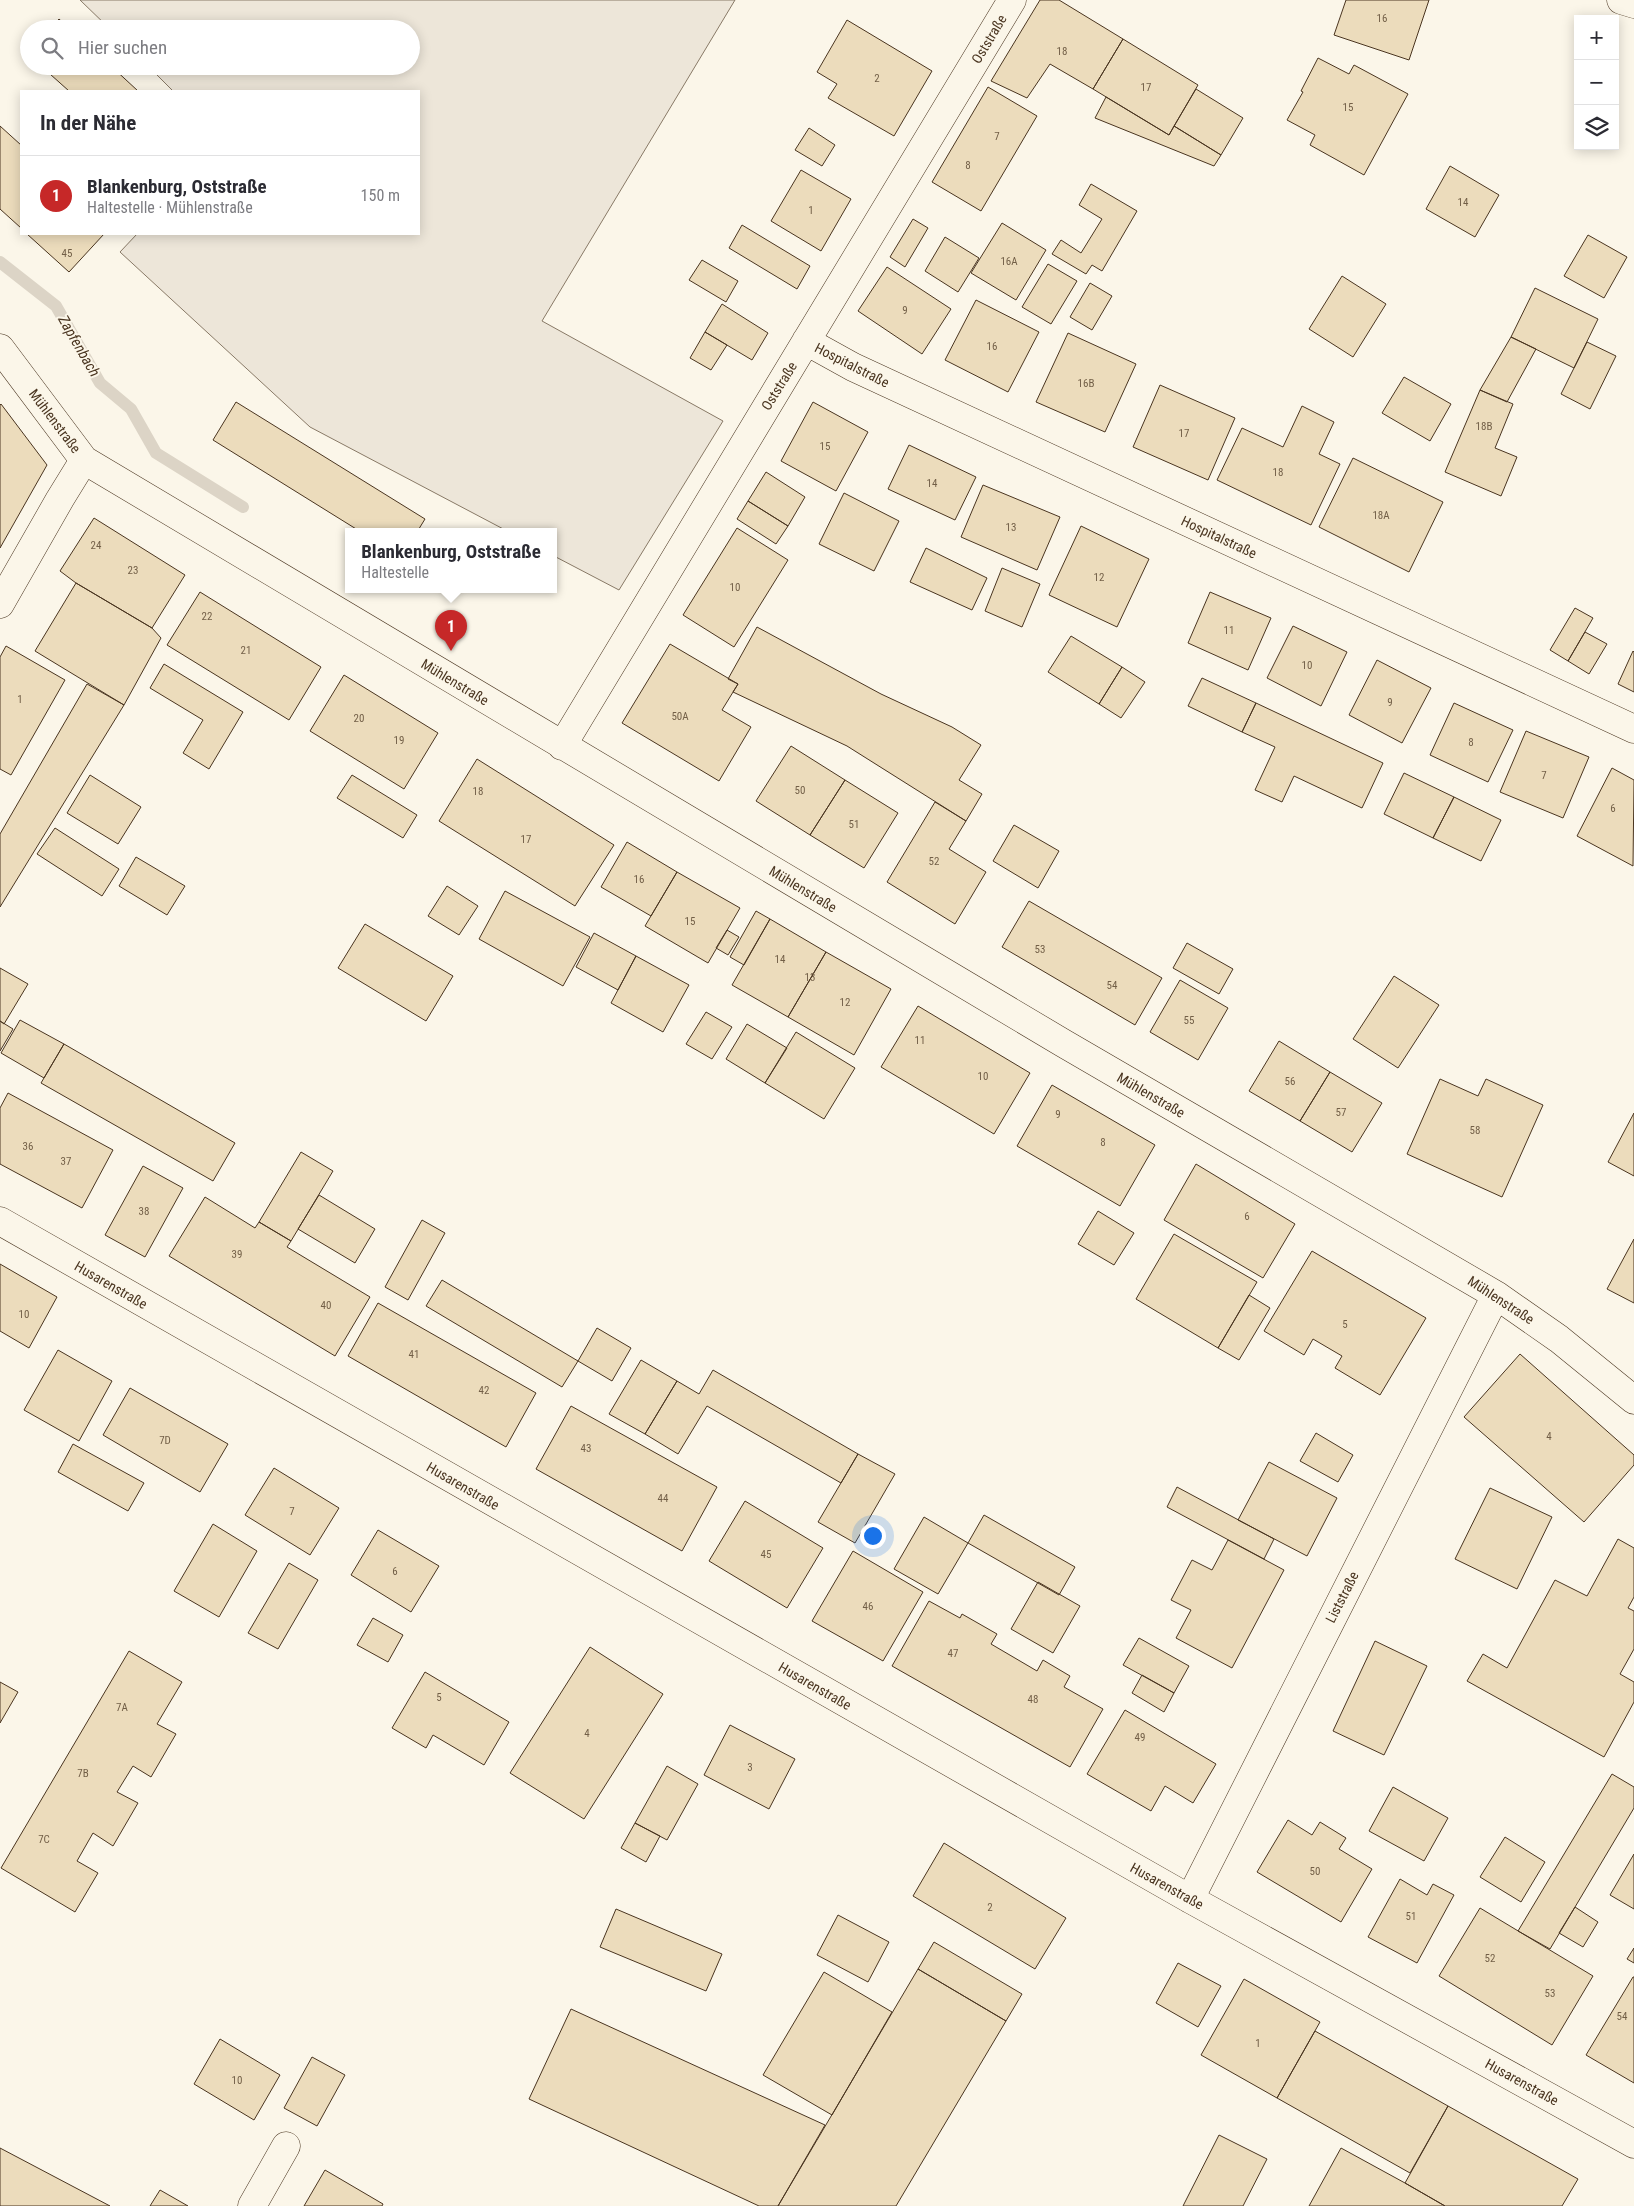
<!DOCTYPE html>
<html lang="de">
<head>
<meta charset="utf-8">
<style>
	body { margin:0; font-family:"Roboto Condensed",sans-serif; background:#f7f7f7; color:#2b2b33 }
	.controls { position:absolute; right:15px; top:15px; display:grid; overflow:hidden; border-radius:0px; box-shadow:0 2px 12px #0003 }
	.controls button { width:45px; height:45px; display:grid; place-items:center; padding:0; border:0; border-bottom:1px solid #e1e1e2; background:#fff; color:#2b2b33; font:25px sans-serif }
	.you { position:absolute; left:872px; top:1535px; width:18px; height:18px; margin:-12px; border:4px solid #fff; border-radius:50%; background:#1a73e8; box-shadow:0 0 0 8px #1a73e833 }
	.badge { display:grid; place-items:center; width:32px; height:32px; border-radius:50%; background:#c62828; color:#fff; font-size:16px; font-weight:700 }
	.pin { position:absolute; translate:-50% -41px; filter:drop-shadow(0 1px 2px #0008) }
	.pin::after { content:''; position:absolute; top:26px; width:18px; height:15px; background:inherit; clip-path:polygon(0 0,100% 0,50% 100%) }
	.popup { position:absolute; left:345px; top:528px; width:212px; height:65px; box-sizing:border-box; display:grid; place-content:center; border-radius:0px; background:#fff; filter:drop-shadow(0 1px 4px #0005); font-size:16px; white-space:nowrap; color:#7c7c81 }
	.popup b { font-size:19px; color:#2b2b33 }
	.popup::after { content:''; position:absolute; left:50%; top:100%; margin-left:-10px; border:10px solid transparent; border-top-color:#fff }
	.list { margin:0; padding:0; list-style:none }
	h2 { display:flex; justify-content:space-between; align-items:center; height:65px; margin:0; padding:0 20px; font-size:21px }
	h2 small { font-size:16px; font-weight:400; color:#7c7c81 }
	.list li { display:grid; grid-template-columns:32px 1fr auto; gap:15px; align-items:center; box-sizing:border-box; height:80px; padding:0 20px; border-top:1px solid #e1e1e2 }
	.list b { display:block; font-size:19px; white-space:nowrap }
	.list p { margin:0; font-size:16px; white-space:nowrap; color:#7c7c81 }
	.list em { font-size:16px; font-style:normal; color:#7c7c81 }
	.icon { flex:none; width:28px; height:28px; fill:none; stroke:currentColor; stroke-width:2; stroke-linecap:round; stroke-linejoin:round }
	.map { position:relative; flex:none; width:1634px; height:2206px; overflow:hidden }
	.search { position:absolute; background:#fff; box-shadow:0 2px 12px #0003; left:20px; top:20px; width:400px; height:55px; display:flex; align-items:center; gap:12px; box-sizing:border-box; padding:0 18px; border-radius:28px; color:#7c7c81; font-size:19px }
	.panel { position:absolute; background:#fff; box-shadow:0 2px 12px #0003; left:20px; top:90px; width:400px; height:145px; border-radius:0px }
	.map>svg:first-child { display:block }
	.green { fill:#ede6d9; stroke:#887966 }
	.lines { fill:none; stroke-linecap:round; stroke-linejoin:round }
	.stream { stroke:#dcd4c6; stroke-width:12 }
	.building { fill:#ecdcbc; stroke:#4a3520 }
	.minor-casing { stroke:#4a3520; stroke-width:29 }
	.minor { stroke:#fbf6e9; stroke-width:28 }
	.labels { text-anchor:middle; stroke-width:4; stroke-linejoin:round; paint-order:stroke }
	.number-label { font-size:11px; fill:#725f47 }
	.street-label { font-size:14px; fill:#4a3520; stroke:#fbf6e9 }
	.water-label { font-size:15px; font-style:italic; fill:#4a3520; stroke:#fbf6e9 }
</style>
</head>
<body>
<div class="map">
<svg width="1634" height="2206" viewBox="0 0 1634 2206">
	<rect width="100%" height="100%" fill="#fbf6e9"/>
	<path class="green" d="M80 0H735L542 321 723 421 619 590 554 556V532H509L310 427 120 252 137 234H419V91H173L148 66H411V29H110Z"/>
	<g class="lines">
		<path class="stream" d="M0 262 56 306 100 383 131 409 156 453 243 507"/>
	</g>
	<path class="building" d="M1040 0H1059L1123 39 1093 89 1050 64 1027 98 991 81Z
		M1346 0H1429L1409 60 1334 35Z
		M59 19 70 29H50Z
		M847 20 932 71 894 136 828 98 837 84 817 72Z
		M1123 39 1198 85 1169 135 1093 89Z
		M1318 58 1349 74 1354 65 1408 94 1364 175 1310 145 1315 135 1287 120 1303 92 1301 91Z
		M41 66H111L138 91H69Z
		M988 87 1037 116 981 211 932 182Z
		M1196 89 1243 118 1221 155 1174 126Z
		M1106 97 1169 135 1174 126 1221 155 1214 166 1095 118Z
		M0 126 21 145V228L0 209Z
		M809 128 835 145 822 166 795 150Z
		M1450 166 1499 195 1475 237 1426 209Z
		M801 170 851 199 821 251 771 221Z
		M1091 184 1137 211 1102 271 1092 265 1086 274 1052 254 1061 240 1081 253 1102 219 1079 205Z
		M913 219 928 228 905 267 890 257Z
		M1002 223 1046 250 1016 300 971 273Z
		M742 225 810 266 797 289 729 248Z
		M27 234H104L69 272Z
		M1588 235 1627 257 1604 298 1564 276Z
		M945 237 979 258 958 292 925 271Z
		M702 260 738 281 726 302 689 280Z
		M1048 264 1077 281 1051 324 1022 307Z
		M887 267 951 309 922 354 858 311Z
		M1342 276 1386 304 1353 357 1309 329Z
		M1090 283 1112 296 1092 330 1070 317Z
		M1535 288 1598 319 1574 368 1511 337Z
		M976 300 1039 332 1008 392 945 360Z
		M722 304 768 333 752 360 705 332Z
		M705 332 727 345 711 370 690 358Z
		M1068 333 1136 364 1105 432 1036 402Z
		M1511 337 1536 349 1507 402 1480 390Z
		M1587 342 1616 356 1590 409 1561 394Z
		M1404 377 1451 404 1430 441 1382 413Z
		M1160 385 1235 418 1208 480 1133 447Z
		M1480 390 1513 404 1495 448 1517 457 1501 496 1445 472Z
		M236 402 425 519 417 532H361L213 440Z
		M813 402 868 432 836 491 781 461Z
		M1 404 47 465 0 548V405Z
		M1302 406 1334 422 1319 454 1340 464 1311 525 1217 480 1242 428 1283 447Z
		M909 445 976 477 955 520 888 489Z
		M1353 458 1443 502 1409 572 1319 527Z
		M766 472 805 497 788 526 748 501Z
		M983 485 1060 517 1037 570 961 537Z
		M844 493 899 521 874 571 819 544Z
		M748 501 788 526 776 544 737 519Z
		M94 518 185 575 152 628 76 583 60 571Z
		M1081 526 1149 559 1117 627 1049 595Z
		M737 528 788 560 734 647 683 615Z
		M926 548 987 578 972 610 910 582Z
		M1002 568 1040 584 1022 627 985 611Z
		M76 583 152 628 161 638 124 705 35 651Z
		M200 592 321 667 289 720 167 645Z
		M1210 592 1271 618 1248 670 1188 643Z
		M1575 608 1593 618 1568 661 1550 650Z
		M1293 626 1347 652 1321 706 1267 678Z
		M757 627 881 694 952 727 981 745 959 780 982 794 966 821 847 746 733 692 738 684 728 679Z
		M1585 632 1607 644 1589 674 1568 661Z
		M1071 636 1122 667 1099 704 1048 672Z
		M670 644 738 684 722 710 751 727 719 781 622 723Z
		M6 646 65 680 11 775 0 769V657Z
		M1633 651 1634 652V692L1618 684Z
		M1377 660 1431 688 1402 743 1349 715Z
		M164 664 243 712 209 769 183 753 203 720 150 688Z
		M1122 667 1145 682 1121 718 1099 704Z
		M344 675 438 733 404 789 310 731Z
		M1202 678 1256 703 1242 732 1188 706Z
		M87 684 124 705 0 907V834Z
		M1256 703 1383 763 1362 808 1294 776 1282 802 1255 790 1275 747 1242 732Z
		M1454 703 1513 730 1488 782 1430 755Z
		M1526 731 1589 757 1563 818 1500 792Z
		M791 746 845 780 810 835 756 801Z
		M477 759 614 845 575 906 439 821Z
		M1612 768 1634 780 1633 866 1577 836Z
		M1404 773 1454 797 1433 838 1384 814Z
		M90 775 141 807 118 844 67 813Z
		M352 775 417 815 403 838 337 798Z
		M845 780 898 813 864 868 810 835Z
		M1454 797 1501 820 1481 861 1433 838Z
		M935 802 966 821 949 849 986 872 955 924 887 882Z
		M1014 825 1059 851 1038 888 993 861Z
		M55 828 119 869 102 896 37 854Z
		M627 842 677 872 651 916 601 887Z
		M136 857 185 886 167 915 119 886Z
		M677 872 740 908 708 963 645 926Z
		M447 886 478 906 459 935 428 916Z
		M505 891 590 937 563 986 479 939Z
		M1029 901 1162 978 1135 1025 1002 947Z
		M756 911 770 919 744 965 730 957Z
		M770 919 826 952 788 1017 732 985Z
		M365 924 453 976 426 1021 338 968Z
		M727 930 739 937 728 955 716 948Z
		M594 933 636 956 618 990 576 967Z
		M1187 943 1233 969 1219 994 1173 968Z
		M826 952 891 989 854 1055 788 1017Z
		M636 956 689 985 663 1032 611 1003Z
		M0 968 28 984 4 1024 0 1021Z
		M1394 976 1439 1005 1398 1068 1353 1039Z
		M1180 980 1228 1008 1198 1060 1150 1032Z
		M918 1006 1030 1073 994 1134 881 1067Z
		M706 1012 732 1027 712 1059 686 1044Z
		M20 1020 64 1044 44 1078 1 1053Z
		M0 1021 13 1029 0 1051Z
		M747 1024 787 1048 765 1083 726 1059Z
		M796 1032 855 1068 824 1119 765 1083Z
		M1279 1041 1330 1072 1300 1121 1249 1091Z
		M64 1044 235 1143 213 1181 41 1083Z
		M1330 1072 1382 1103 1352 1152 1300 1121Z
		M1440 1079 1478 1096 1486 1079 1543 1105 1502 1197 1407 1154Z
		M1052 1085 1155 1145 1120 1206 1017 1146Z
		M8 1093 113 1150 82 1208 0 1164V1108Z
		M1634 1113V1176L1608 1162Z
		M301 1152 333 1171 291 1241 259 1222Z
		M1196 1164 1295 1224 1263 1278 1164 1220Z
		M143 1166 183 1188 145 1257 105 1235Z
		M319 1195 375 1229 355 1263 298 1229Z
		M205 1197 255 1228 259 1222 291 1241 287 1247 370 1297 335 1356 169 1256Z
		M1098 1211 1134 1233 1114 1265 1078 1244Z
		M422 1220 445 1233 408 1300 385 1287Z
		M1174 1234 1257 1282 1218 1348 1136 1299Z
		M1634 1239V1303L1607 1289Z
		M1312 1251 1426 1318 1380 1395 1335 1368 1342 1356 1313 1339 1304 1355 1264 1331Z
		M0 1264 57 1297 29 1348 0 1331Z
		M442 1280 578 1361 562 1387 426 1306Z
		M1249 1295 1270 1308 1239 1360 1218 1348Z
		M378 1303 536 1393 506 1447 348 1356Z
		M597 1328 631 1348 612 1381 578 1361Z
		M58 1350 112 1381 79 1441 24 1410Z
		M1520 1354 1634 1455V1465L1584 1522 1464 1417Z
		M641 1360 677 1381 645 1434 609 1414Z
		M713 1370 858 1454 841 1483 707 1406 678 1454 645 1434 677 1381 699 1394Z
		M130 1388 228 1444 200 1492 103 1435Z
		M571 1406 717 1487 682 1551 536 1469Z
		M1316 1433 1353 1455 1338 1482 1300 1461Z
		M73 1444 144 1483 128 1511 58 1472Z
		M858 1454 895 1474 855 1543 818 1522Z
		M1269 1462 1337 1498 1307 1556 1238 1520Z
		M274 1468 339 1508 310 1555 245 1515Z
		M1177 1487 1274 1539 1264 1559 1167 1507Z
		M1490 1488 1552 1517 1517 1589 1455 1559Z
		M745 1501 823 1548 787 1608 709 1561Z
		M984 1515 1075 1567 1059 1595 968 1543Z
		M924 1517 968 1543 938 1594 894 1569Z
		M213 1524 257 1551 219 1617 174 1591Z
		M378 1530 439 1566 411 1612 351 1575Z
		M1618 1539 1634 1548V1597L1628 1608 1634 1611V1649L1620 1674 1634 1682V1702L1604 1757 1467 1681 1483 1654 1507 1668 1555 1580 1587 1596Z
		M1228 1540 1284 1570 1232 1668 1176 1638 1191 1610 1171 1600 1192 1560 1212 1570Z
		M853 1551 923 1592 883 1661 812 1621Z
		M289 1563 318 1580 278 1649 248 1633Z
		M1038 1582 1080 1606 1053 1653 1011 1629Z
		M929 1601 960 1618 962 1614 997 1634 991 1644 1037 1671 1043 1660 1070 1676 1064 1687 1103 1709 1070 1767 892 1666Z
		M373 1618 403 1635 388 1662 357 1645Z
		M1139 1638 1189 1666 1174 1693 1123 1665Z
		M1375 1641 1427 1666 1384 1755 1333 1731Z
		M590 1647 663 1694 584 1819 510 1773Z
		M129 1651 182 1682 157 1724 176 1734 151 1777 133 1766 117 1792 138 1803 113 1846 93 1833 77 1861 98 1873 75 1912 1 1868Z
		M425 1672 509 1722 484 1765 433 1735 426 1748 392 1728Z
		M1142 1675 1174 1693 1164 1712 1132 1693Z
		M0 1682 18 1692 0 1723Z
		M1125 1710 1216 1764 1193 1803 1165 1786 1151 1811 1087 1774Z
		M730 1725 795 1759 769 1809 704 1775Z
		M667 1766 698 1784 667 1840 635 1823Z
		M1612 1774 1634 1787V1808L1550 1949 1518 1931Z
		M1393 1787 1448 1818 1424 1861 1369 1831Z
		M1288 1820 1312 1835 1320 1822 1346 1838 1339 1849 1372 1869 1341 1922 1257 1872Z
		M635 1823 660 1836 646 1862 621 1848Z
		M1505 1837 1545 1862 1521 1902 1480 1877Z
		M944 1843 1066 1918 1035 1969 913 1896Z
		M1634 1854V1909L1610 1895Z
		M1400 1879 1427 1895 1433 1884 1454 1895 1417 1963 1368 1937Z
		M1575 1907 1598 1922 1583 1947 1559 1933Z
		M1480 1908 1593 1976 1552 2045 1439 1976Z
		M616 1909 722 1954 706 1991 600 1947Z
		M838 1915 889 1942 868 1982 817 1955Z
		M934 1942 1022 1994 1006 2021 918 1969Z
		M1634 1948V1963L1627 1959Z
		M1178 1963 1221 1986 1198 2027 1156 2003Z
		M918 1969 1006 2021 896 2206H778Z
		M824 1972 892 2012 832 2115 763 2075Z
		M1633 1977H1634V2083L1586 2055Z
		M1244 1979 1320 2022 1277 2098 1201 2055Z
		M571 2009 825 2125 778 2206H759L529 2099Z
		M1315 2031 1448 2106 1410 2173 1277 2098Z
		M220 2039 280 2075 254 2120 194 2084Z
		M312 2057 345 2075 317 2126 284 2108Z
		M1448 2106 1578 2179 1562 2206H1445L1405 2183Z
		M1219 2135 1267 2159 1243 2206H1183Z
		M0 2148 110 2206H0Z
		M1341 2148 1405 2183 1445 2206H1309Z
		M325 2170 383 2204 382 2206H304Z
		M160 2190 188 2206H150Z"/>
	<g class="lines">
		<defs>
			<path id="minor" d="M1621 0 1634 4
				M806 341 853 367 1634 729
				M0 348 84 460 1063 1043 1496 1295 1559 1339 1634 1400
				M0 604 60 499 84 460
				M562 746 1012 0
				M0 1221 1190 1899 1634 2144
				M1190 1899 1496 1295
				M252 2206 286 2146"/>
		</defs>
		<use href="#minor" class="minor-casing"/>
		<use href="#minor" class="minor"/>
	</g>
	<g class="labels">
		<g class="number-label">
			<text x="1382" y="22">16</text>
			<text x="1062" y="55">18</text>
			<text x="877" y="82">2</text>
			<text x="1146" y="91">17</text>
			<text x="1348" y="111">15</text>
			<text x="997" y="140">7</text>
			<text x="968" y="169">8</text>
			<text x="1463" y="206">14</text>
			<text x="811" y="214">1</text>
			<text x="67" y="257">45</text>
			<text x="1009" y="265">16A</text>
			<text x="905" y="314">9</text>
			<text x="992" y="350">16</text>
			<text x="1086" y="387">16B</text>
			<text x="1484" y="430">18B</text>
			<text x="1184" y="437">17</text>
			<text x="825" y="450">15</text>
			<text x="1278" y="476">18</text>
			<text x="932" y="487">14</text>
			<text x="1381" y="519">18A</text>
			<text x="1011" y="531">13</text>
			<text x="96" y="549">24</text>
			<text x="133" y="574">23</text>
			<text x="1099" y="581">12</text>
			<text x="735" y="591">10</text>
			<text x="207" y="620">22</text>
			<text x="1229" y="634">11</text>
			<text x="246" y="654">21</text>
			<text x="1307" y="669">10</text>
			<text x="20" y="703">1</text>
			<text x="1390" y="706">9</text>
			<text x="680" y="720">50A</text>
			<text x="359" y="722">20</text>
			<text x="399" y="744">19</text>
			<text x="1471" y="746">8</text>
			<text x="1544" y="779">7</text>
			<text x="800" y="794">50</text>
			<text x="478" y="795">18</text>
			<text x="1613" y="812">6</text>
			<text x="854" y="828">51</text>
			<text x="526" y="843">17</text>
			<text x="934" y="865">52</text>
			<text x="639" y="883">16</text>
			<text x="690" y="925">15</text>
			<text x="1040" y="953">53</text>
			<text x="780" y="963">14</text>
			<text x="810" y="981">13</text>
			<text x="1112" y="989">54</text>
			<text x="845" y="1006">12</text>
			<text x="1189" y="1024">55</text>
			<text x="920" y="1044">11</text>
			<text x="983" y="1080">10</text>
			<text x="1290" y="1085">56</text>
			<text x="1341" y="1116">57</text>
			<text x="1058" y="1118">9</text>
			<text x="1475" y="1134">58</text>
			<text x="1103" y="1146">8</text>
			<text x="28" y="1150">36</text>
			<text x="66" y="1165">37</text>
			<text x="144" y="1215">38</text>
			<text x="1247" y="1220">6</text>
			<text x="237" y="1258">39</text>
			<text x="326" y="1309">40</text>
			<text x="24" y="1318">10</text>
			<text x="1345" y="1328">5</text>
			<text x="414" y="1358">41</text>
			<text x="484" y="1394">42</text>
			<text x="1549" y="1440">4</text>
			<text x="165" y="1444">7D</text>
			<text x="586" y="1452">43</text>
			<text x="663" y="1502">44</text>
			<text x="292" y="1515">7</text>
			<text x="766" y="1558">45</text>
			<text x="395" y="1575">6</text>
			<text x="868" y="1610">46</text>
			<text x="953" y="1657">47</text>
			<text x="439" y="1701">5</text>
			<text x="1033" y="1703">48</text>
			<text x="122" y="1711">7A</text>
			<text x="587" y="1737">4</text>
			<text x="1140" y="1741">49</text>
			<text x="750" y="1771">3</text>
			<text x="83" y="1777">7B</text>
			<text x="44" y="1843">7C</text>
			<text x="1315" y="1875">50</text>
			<text x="990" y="1911">2</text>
			<text x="1411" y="1920">51</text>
			<text x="1490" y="1962">52</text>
			<text x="1550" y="1997">53</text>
			<text x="1622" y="2020">54</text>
			<text x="1258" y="2047">1</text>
			<text x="237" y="2084">10</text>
		</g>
		<g class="street-label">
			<text transform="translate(989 39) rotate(-59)" y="5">Oststraße</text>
			<text transform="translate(852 365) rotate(27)" y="5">Hospitalstraße</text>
			<text transform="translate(779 386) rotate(-58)" y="5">Oststraße</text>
			<text transform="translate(55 421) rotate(53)" y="5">Mühlenstraße</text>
			<text transform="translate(1219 537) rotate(25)" y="5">Hospitalstraße</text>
			<text transform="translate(455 682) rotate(31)" y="5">Mühlenstraße</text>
			<text transform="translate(803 889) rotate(31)" y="5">Mühlenstraße</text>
			<text transform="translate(1151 1095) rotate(30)" y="5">Mühlenstraße</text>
			<text transform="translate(111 1285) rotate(30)" y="5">Husarenstraße</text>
			<text transform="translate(1501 1300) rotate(33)" y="5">Mühlenstraße</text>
			<text transform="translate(463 1486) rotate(30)" y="5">Husarenstraße</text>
			<text transform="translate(1342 1597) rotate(-63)" y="5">Liststraße</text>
			<text transform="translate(815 1686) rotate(30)" y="5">Husarenstraße</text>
			<text transform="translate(1167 1886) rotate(29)" y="5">Husarenstraße</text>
			<text transform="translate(1522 2082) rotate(29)" y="5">Husarenstraße</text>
		</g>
		<g class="water-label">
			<text transform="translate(79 346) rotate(60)" y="5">Zapfenbach</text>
		</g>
	</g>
</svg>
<div class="controls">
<button>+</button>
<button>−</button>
<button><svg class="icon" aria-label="layers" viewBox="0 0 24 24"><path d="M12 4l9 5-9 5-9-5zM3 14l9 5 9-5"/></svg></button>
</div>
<div class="you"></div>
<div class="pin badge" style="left:451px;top:651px">1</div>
<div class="popup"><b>Blankenburg, Oststraße</b>Haltestelle</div>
<div class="search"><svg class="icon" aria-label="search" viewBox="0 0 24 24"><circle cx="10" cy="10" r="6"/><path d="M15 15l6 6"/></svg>Hier suchen</div>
<section class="panel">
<h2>In der Nähe<small></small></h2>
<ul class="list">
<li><span class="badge">1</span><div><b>Blankenburg, Oststraße</b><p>Haltestelle · Mühlenstraße</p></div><em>150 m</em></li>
</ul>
</section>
</div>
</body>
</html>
